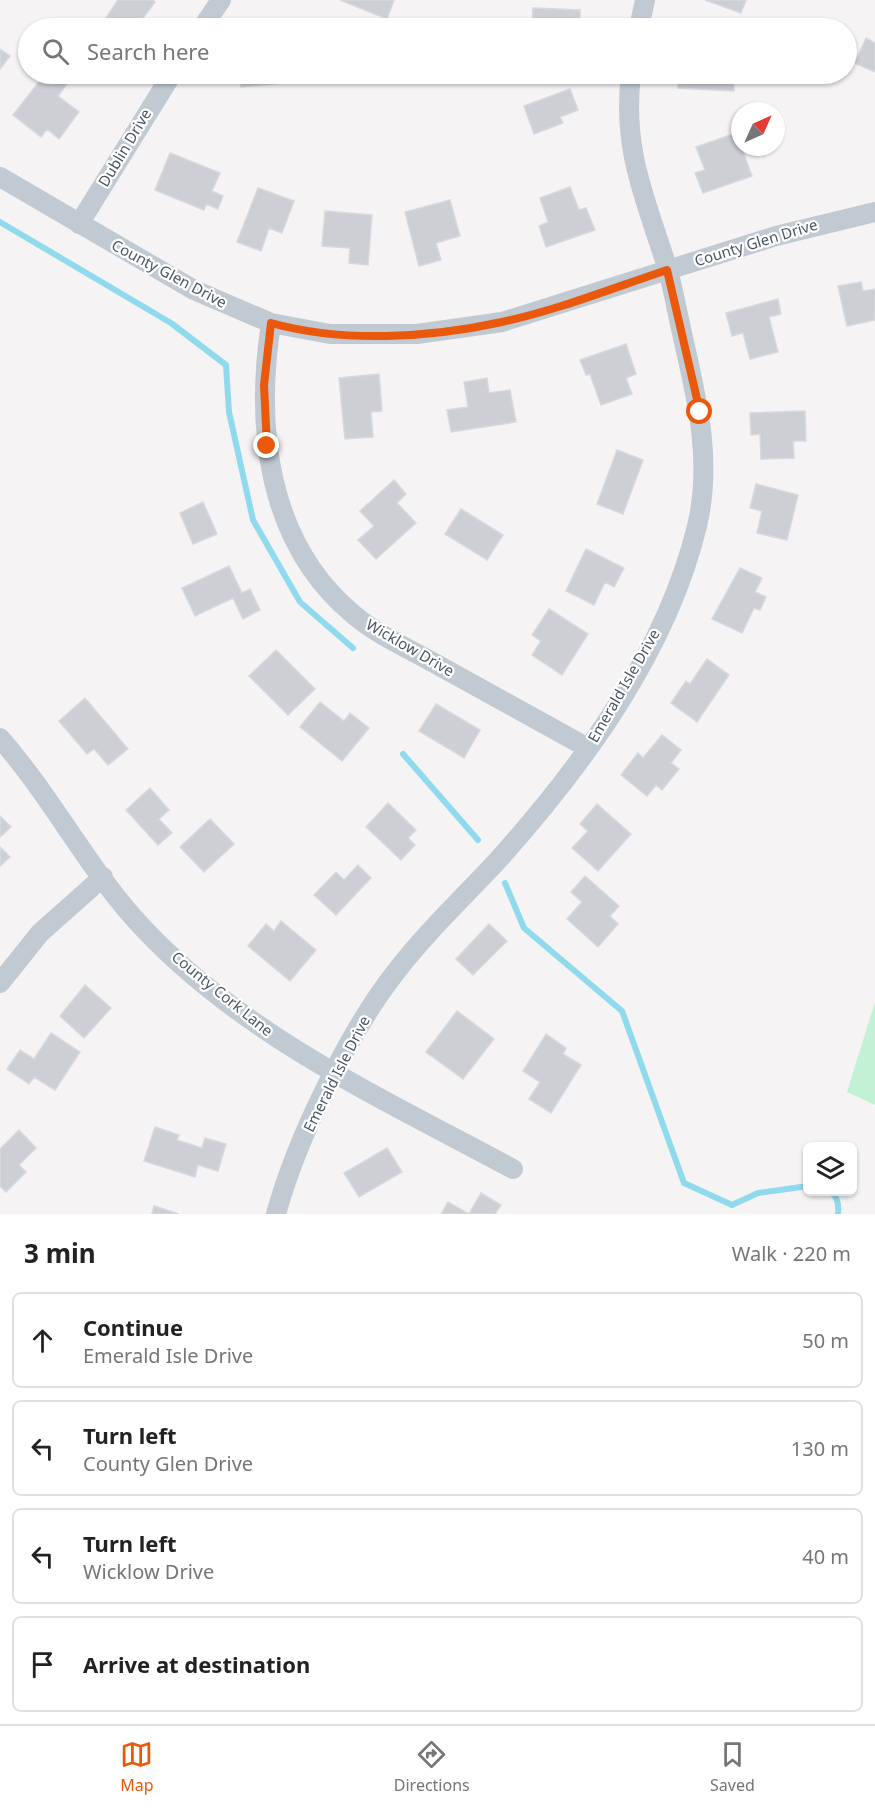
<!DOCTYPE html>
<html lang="en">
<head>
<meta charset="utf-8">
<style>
	body { margin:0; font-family:"Noto Sans",sans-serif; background:#f6f6f6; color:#222 }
	.controls { position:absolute; right:18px; bottom:18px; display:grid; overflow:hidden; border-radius:9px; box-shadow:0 2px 4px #0004 }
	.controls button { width:54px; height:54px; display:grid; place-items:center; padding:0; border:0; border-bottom:2px solid #e0e0e0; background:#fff; color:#222; font:30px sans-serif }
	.compass { position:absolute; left:731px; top:102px; width:54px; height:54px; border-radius:50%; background:#fff; box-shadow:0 2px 4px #0004; rotate:45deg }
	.stop { position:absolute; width:18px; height:18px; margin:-14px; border:4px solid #ea580c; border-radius:50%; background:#fff }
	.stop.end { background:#ea580c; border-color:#fff; box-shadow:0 2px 6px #0008 }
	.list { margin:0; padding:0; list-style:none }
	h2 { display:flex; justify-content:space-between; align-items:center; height:78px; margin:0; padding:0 24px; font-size:26px }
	h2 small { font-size:20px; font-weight:400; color:#767676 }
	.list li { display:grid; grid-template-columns:39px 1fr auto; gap:18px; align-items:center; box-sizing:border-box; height:96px; margin:0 12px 12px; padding:0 12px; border:2px solid #e0e0e0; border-radius:9px }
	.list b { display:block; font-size:22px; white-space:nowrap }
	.list p { margin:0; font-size:20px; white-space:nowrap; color:#767676 }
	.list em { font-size:20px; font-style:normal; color:#767676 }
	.icon { flex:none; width:33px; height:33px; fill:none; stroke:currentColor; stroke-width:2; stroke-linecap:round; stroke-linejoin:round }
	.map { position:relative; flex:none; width:875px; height:1214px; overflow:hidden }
	.search { position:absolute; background:#fff; box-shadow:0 2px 4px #0004; left:18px; right:18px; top:18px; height:66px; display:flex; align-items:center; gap:15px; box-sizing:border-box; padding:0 21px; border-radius:33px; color:#767676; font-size:22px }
	.sheet { height:510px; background:#fff }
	nav { display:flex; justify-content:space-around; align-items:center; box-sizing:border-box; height:84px; border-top:2px solid #e0e0e0; background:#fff; font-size:16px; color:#767676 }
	nav a { display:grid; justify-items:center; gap:3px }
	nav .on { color:#ea580c }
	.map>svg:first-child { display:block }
	.green { fill:#c3f1d5 }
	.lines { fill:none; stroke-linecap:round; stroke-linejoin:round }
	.stream { stroke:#90daee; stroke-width:6 }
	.building { fill:#cdcfd5; stroke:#d7d9de; stroke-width:1.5 }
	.minor { stroke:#c1cad2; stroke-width:20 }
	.route { stroke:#ea580c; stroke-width:8 }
	.labels { text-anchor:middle; stroke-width:4.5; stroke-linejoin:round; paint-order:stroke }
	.street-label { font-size:15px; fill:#4a5661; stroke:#fff }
</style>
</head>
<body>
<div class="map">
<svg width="875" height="1214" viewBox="0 0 875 1214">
	<rect width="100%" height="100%" fill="#f5f3f3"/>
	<path class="green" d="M875 1002V1105L847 1092Z"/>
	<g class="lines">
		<path class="stream" d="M0 222 171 323 226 365 229 412 253 520 300 602 353 648
			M403 754 478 840
			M505 883 524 928 622 1011 684 1183 732 1205 758 1193 808 1186
			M831 1192C838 1197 839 1205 838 1214"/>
	</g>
	<path class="building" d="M118 0H153L155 2 136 28H99Z
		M340 0H394L387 19Z
		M705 0H746L741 13Z
		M533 8 580 10V28H532Z
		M866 38 875 43V72L855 63Z
		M0 49 10 56 0 69Z
		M45 74H67L72 77 58 96 79 112 59 139 47 129 41 137 13 115Z
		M240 74H292L293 82 241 87Z
		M678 74H734V91L678 88Z
		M570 89 578 110 560 117 563 123 534 134 524 106Z
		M736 133 752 176 703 193 695 173 705 170 696 147Z
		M170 153 220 173 212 191 223 196 218 209 206 204 204 210 155 190Z
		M570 187 579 210 586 208 595 230 546 247 539 226 548 222 540 198Z
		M258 188 294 201 282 233 269 228 261 251 237 242Z
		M450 200 460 236 436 243 441 260 419 266 405 212Z
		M325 211 372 215 368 265 349 263 350 248 322 246Z
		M861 282 863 291 875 289V320L847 326 838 286Z
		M778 299 781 314 769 317 778 352 750 359 743 333 732 336 726 313Z
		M626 344 636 374 626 378 632 394 601 405 590 374 586 375 580 360Z
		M379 374 382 411 371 412 373 437 345 439 339 378Z
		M487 378 489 393 510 390 516 422 451 432 447 410 468 407 464 382Z
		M805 411 806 441H793L794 458 761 459 760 434 751 435 750 413Z
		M617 450 643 460 623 514 597 504Z
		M394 480 406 494 397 503 416 523 376 559 358 540 374 526 360 511Z
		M756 484 798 495 787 540 757 533 762 511 750 508Z
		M203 502 217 534 193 544 180 513Z
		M461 509 503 535 487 560 445 534Z
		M586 549 624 568 614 587 605 582 594 605 566 591Z
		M229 566 242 593 250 589 260 610 243 619 233 598 195 616 182 588Z
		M740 568 762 578 755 592 766 597 760 610 754 608 742 633 712 619Z
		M549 609 588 634 562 675 532 655 541 641 532 635Z
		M276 650 315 689 288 715 249 676Z
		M707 659 729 675 697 722 671 703 686 681 690 684Z
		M85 698 128 749 108 765 94 749 87 754 59 721Z
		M320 702 344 721 350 713 369 728 342 761 300 727Z
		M436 704 480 730 464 758 419 731Z
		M662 735 681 750 671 763 679 769 662 790 656 785 647 796 621 775 638 753 643 758Z
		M150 788 169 810 159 819 172 833 158 845 126 810Z
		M388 803 416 830 408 838 415 845 401 860 366 827Z
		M597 804 631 834 598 871 572 848 588 831 580 824Z
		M0 816 11 827 0 837Z
		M210 819 234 844 204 872 180 847Z
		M0 847 10 857 0 866Z
		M358 865 371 878 336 915 314 895 336 872 344 880Z
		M585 876 619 906 610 916 618 924 598 947 567 919 582 902 571 892Z
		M281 921 316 950 290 981 248 946 266 924 274 931Z
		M489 924 507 941 473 975 456 959Z
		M85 985 111 1008 84 1038 60 1016Z
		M457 1011 494 1039 463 1079 426 1052Z
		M51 1033 80 1052 55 1090 34 1077 29 1084 7 1069 20 1050 34 1059Z
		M546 1034 566 1048 563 1054 581 1065 551 1113 529 1099 540 1082 523 1071Z
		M155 1127 179 1135 177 1140 202 1148 205 1138 226 1144 218 1171 198 1165 195 1177 144 1161Z
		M19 1130 36 1148 19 1165 26 1172 6 1192 0 1186V1149Z
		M387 1148 402 1172 359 1197 344 1173Z
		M481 1193 501 1205 495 1214H469Z
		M448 1202 469 1214H441Z
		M154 1206 179 1214H152Z"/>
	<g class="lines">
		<path class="minor" d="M202 28 221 0
			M639 28 645 0
			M0 177 194 290 271 323 330 334H417L502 322 776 236 875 212
			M79 224 172 74
			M271 323C255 428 267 543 354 615 379 636 408 648 436 664 487 692 537 720 588 748
			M0 738C49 794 84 861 133 917 235 1032 380 1097 513 1169
			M0 983 40 933 103 877
			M276 1214C296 1141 348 1033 395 973 426 932 464 897 499 859 583 765 667 651 697 526 712 463 698 403 684 342 678 317 674 291 667 267 645 197 622 150 631 74"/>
	</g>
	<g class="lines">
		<path class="route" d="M267 446 264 385 271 323C343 343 429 338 502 322 558 310 613 288 667 270L700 412"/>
	</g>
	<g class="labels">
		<g class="street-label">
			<text transform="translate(125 148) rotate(-59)" y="5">Dublin Drive</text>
			<text transform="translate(756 243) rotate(-17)" y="5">County Glen Drive</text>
			<text transform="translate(169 274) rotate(28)" y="5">County Glen Drive</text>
			<text transform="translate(410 648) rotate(30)" y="5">Wicklow Drive</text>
			<text transform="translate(624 686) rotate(-60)" y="5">Emerald Isle Drive</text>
			<text transform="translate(222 994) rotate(39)" y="5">County Cork Lane</text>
			<text transform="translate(337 1074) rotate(-63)" y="5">Emerald Isle Drive</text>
		</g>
	</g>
</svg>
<div class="controls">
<button><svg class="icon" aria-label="layers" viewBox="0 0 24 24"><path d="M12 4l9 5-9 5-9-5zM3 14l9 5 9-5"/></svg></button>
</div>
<svg class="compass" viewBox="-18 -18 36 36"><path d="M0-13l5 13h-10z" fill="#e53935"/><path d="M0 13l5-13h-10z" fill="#767676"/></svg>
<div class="stop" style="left:700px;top:412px"></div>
<div class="stop end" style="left:267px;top:446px"></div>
<div class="search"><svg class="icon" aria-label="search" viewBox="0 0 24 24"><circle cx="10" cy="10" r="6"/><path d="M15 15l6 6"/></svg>Search here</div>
</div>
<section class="sheet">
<h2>3 min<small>Walk · 220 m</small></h2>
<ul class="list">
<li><svg class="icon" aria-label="ahead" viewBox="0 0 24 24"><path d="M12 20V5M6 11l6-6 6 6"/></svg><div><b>Continue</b><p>Emerald Isle Drive</p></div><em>50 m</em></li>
<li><svg class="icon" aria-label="left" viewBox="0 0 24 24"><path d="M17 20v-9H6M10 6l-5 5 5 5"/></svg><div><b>Turn left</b><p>County Glen Drive</p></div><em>130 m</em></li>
<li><svg class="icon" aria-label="left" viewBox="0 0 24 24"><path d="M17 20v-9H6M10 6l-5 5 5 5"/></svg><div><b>Turn left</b><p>Wicklow Drive</p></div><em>40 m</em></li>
<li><svg class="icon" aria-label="arrive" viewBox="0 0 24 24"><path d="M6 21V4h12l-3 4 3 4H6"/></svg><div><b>Arrive at destination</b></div></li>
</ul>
</section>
<nav>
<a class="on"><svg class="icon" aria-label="map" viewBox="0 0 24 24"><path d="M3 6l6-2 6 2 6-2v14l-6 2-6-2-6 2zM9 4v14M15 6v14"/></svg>Map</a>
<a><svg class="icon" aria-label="directions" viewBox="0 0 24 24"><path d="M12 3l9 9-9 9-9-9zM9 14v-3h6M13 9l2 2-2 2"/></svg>Directions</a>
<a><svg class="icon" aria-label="saved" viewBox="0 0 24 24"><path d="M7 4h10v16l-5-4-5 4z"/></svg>Saved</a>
</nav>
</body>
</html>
